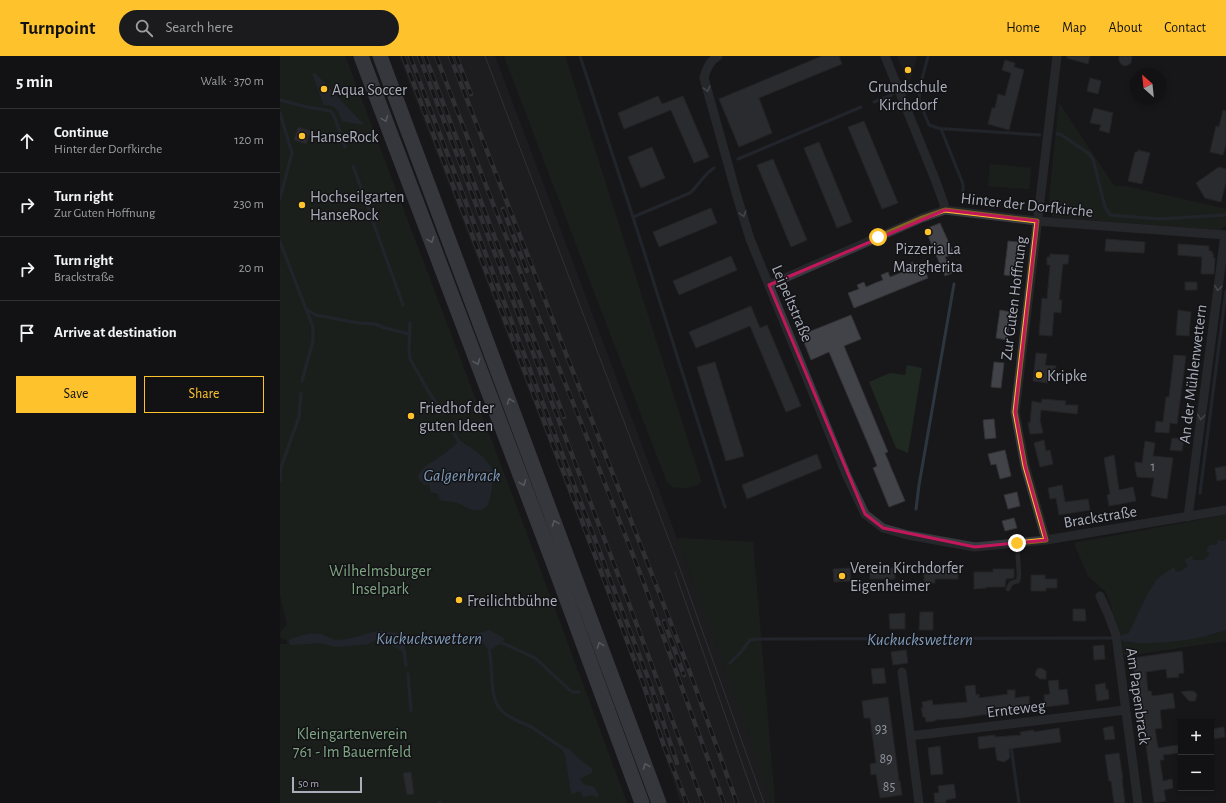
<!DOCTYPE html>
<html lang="en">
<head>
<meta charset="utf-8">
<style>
	body { margin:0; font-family:"Alegreya Sans",sans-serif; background:#1b1b1d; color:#f1f3f6 }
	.controls { position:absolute; right:12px; bottom:12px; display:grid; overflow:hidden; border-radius:0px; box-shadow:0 2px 6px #0003 }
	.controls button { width:36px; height:36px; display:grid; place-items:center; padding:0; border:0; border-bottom:1px solid #313234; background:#121214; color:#f1f3f6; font:20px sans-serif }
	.compass { position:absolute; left:850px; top:12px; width:36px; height:36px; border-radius:50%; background:#121214; box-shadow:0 2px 6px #0003; rotate:333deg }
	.scale { position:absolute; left:12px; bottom:10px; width:70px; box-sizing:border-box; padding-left:4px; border:2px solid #aaaebb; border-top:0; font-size:11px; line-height:14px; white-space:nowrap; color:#aaaebb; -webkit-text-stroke:3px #131316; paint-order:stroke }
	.stop { position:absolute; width:12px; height:12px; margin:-9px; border:3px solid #fec22d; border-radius:50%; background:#fff }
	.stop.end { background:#fec22d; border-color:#fff; box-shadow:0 1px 4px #0008 }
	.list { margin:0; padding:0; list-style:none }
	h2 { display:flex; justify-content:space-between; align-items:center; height:52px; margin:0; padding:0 16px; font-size:17px }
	h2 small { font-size:13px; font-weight:400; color:#9c9ea0 }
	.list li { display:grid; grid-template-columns:26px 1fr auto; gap:12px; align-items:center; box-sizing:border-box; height:64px; padding:0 16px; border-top:1px solid #313234 }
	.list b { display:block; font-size:15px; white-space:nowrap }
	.list p { margin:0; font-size:13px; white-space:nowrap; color:#9c9ea0 }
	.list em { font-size:13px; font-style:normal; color:#9c9ea0 }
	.actions { display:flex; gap:8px; padding:12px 16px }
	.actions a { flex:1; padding:9px 0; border:1px solid #fec22d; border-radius:0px; text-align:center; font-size:14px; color:#fec22d }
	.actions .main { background:#fec22d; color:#111 }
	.icon { flex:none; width:22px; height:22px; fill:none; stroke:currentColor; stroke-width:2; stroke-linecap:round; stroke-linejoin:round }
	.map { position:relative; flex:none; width:946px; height:747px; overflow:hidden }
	header { display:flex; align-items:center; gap:24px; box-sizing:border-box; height:56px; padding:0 20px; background:#fec22d; color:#111 }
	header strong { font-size:19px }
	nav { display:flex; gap:22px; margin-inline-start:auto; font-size:14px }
	.search { width:280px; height:36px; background:#1b1b1d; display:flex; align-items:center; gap:10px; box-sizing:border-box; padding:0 14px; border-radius:22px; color:#9c9ea0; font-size:15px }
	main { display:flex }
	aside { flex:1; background:#121214 }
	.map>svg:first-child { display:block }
	.built { fill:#242428 }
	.green { fill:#202921; fill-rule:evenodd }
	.water { fill:#2d3640 }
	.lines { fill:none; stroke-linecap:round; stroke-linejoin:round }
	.stream { stroke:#2d3640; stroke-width:3 }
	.building { fill:#424348; stroke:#323237 }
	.service { stroke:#393a40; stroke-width:4.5 }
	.minor { stroke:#393a40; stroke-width:9 }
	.trunk { stroke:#5c5e68; stroke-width:15 }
	.tram { stroke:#4c4d55; stroke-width:1 }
	.rail-casing { stroke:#4c4d55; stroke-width:4.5 }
	.rail { stroke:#131316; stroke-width:3; stroke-dasharray:9; stroke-linecap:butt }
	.oneway { stroke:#777a84 }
	.oneway2 { stroke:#a2a6b3 }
	.route { stroke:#fec22d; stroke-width:5 }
	.marked { fill:none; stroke:#c2185b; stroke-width:3; stroke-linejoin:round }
	.poi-dot { fill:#fec22d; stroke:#131316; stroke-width:1.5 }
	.labels { text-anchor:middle; stroke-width:3; stroke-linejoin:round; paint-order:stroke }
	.number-label { font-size:14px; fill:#90939e }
	.poi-label { font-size:16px; fill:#aaaebb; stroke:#131316; text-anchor:start }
	.street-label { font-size:16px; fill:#aaaebb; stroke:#131316 }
	.park-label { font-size:16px; fill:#7fa784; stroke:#131316 }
	.water-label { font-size:17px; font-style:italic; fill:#7f9ab8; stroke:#131316 }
</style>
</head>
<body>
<header>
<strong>Turnpoint</strong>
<div class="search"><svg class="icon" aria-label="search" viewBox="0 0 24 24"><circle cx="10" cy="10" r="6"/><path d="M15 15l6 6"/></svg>Search here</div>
<nav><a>Home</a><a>Map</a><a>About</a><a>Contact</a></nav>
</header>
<main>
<aside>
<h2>5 min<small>Walk · 370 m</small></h2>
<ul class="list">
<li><svg class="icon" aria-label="ahead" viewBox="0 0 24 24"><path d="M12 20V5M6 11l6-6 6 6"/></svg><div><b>Continue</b><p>Hinter der Dorfkirche</p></div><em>120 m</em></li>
<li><svg class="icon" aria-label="right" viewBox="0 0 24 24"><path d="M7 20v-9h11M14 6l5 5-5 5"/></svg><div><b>Turn right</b><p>Zur Guten Hoffnung</p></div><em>230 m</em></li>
<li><svg class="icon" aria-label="right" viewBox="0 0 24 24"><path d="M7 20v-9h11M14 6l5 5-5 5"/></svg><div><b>Turn right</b><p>Brackstraße</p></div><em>20 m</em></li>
<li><svg class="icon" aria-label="arrive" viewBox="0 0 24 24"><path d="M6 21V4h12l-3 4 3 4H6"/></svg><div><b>Arrive at destination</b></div></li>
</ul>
<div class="actions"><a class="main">Save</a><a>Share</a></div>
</aside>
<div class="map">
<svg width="946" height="747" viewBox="0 0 946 747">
	<rect width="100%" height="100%" fill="#18181a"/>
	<path class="built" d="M119 0H215L392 469 450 626 492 747H401L358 621 305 480Z
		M617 0H637L629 29Z"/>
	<path class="green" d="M0 0H65L244 470 347 747H0V588H7V584L1 582 0 577 5 571 7 568 0 539ZM172 391 199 397 209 409 212 415 213 423 208 448 193 454C188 452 183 449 177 447 171 445 165 446 160 444L158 438 154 437 149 428H147L140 417 151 406 161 400Z
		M224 0H285L421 425 418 429 405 432 392 431 387 426Z
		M779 47 834 130H845L946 153V169L940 174 773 161 768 154Z
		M710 108 751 112 749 133 708 130Z
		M627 309 642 312 628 397 616 392 589 326 610 317 625 319Z
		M946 459V483L943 485 937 484 938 486 936 489H933L929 495 931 498 923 504H913L912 500 907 506 908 510 901 515 896 516 894 511 865 543 849 577 841 579 826 536 808 520 794 487Z
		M397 482 473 486 495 747H492L450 626Z
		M946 574V585L844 600 842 585 849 587 933 579Z"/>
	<path class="water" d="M32 17 36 18 84 69 62 65C59 55 55 48 44 49Z
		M181 385 183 387C194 394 207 401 212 414 214 422 211 441 208 448 206 452 202 454 198 454 190 455 184 450 178 447 172 445 165 446 160 444L158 438 151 436 149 428 144 429 138 422C140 411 153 406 161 400 167 396 173 390 179 386Z
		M946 482V574C921 583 895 586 869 587 860 587 851 587 842 585L841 579 849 577 865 543 877 523 894 511 896 516 901 515 908 510 905 504 912 500 913 504H923L930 498 927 495 928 491 930 489H936L938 486 937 484 943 485 946 483Z
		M209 574 225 583C220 588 216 590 212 593H208L202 585 199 584 196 578Z
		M97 575H103L145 582H149L151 590 148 589C139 594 135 581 125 590V596L123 597 121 594 98 582 88 588 68 590 57 591 39 587 10 589 9 584C18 580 30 576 40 578 46 579 51 584 57 584 70 584 84 578 97 575Z
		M286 691 303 706 312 713V717L300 722C304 736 314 722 319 741H316L312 739 302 741V737L299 735 292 738 291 736 285 698 283 695Z"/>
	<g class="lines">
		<path class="stream" d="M300 0 353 161 445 451
			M648 0 641 27 639 44 649 69 661 73 683 128V142
			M633 30 641 27
			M0 44 27 51 51 55 55 62 65 91
			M594 46 612 39
			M0 57 12 97 0 142
			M661 73H667L760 79
			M777 78H780L808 97 813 103 825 151 830 159 879 163 945 159
			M458 103 581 51
			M73 110 123 249
			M353 161 410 137C419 129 424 118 434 112
			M0 186 33 271V285L22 325
			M27 254 36 259 78 267 95 268 105 272 129 278
			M130 267 129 293 130 303 150 338 164 358
			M169 368 179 386
			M0 425 1 411 19 361 21 337
			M920 437 946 235
			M636 453 639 429 674 228
			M147 585 189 584 201 581
			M218 585 255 602 292 636H299
			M209 593C210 599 211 604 211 609 212 621 211 634 216 646 222 661 240 665 253 672 263 679 274 686 284 693
			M124 594 126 610
			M450 607 461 596 470 584 478 583 841 582
			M128 618 131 655
			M731 690 739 747
			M159 747 160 746"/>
	</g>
	<path class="building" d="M542 0H559L562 8 479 42 492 77 459 91 439 43Z
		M787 0H810L808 8 787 2Z
		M839 0H852L851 7 846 10 842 9 839 5Z
		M725 4 735 7 734 11 744 14 729 74 708 68 712 52H715L718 38 725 40 731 17 722 14Z
		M810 22 821 25 818 38 807 35Z
		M378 40 382 48 403 40 429 101 414 107 391 54 344 73 338 57Z
		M814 52 833 57 831 64H832L829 77 819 74 821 69 810 67Z
		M943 54 946 55V88L943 99 930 96 936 70 939 71Z
		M584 65 618 147 602 153 568 71Z
		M18 71 31 75 26 88 14 84Z
		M539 86 572 166 557 172 524 92Z
		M372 91 385 122 361 132 348 101Z
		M858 94 870 97 862 128 848 125 855 96H858Z
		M493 103 527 184 511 191 477 109Z
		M939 111 946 113V126L941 146 925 142 916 127Z
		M431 152 437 167 379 191 373 176Z
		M660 167 674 198 665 201 672 217 665 220 645 173Z
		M826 183 865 186 864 197 825 195Z
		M728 185 739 186 735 220 724 219Z
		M898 188 929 190V195H932V198H934L933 202H935L934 218H921L922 201 898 199Z
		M770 198 789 199 788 208H783L779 244H782L781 257 774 256 772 280 759 279 762 242 767 243 770 209H767V201H770Z
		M451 200 457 214 399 239 393 225Z
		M633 206 635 211 642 208 648 222 574 252 568 237 579 233 577 229 584 226 586 231 595 227 603 224 601 219 608 216 610 221 628 214 626 209Z
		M905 226H917V234H905Z
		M471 250 480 272 487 269 521 350 506 356 470 270 416 292 409 276Z
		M720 254 731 256 727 284 716 282Z
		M898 254 911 256 909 280 896 279Z
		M571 259 581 283 564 290 608 396 605 397 625 445 609 451 593 412 597 410 594 402 549 296 531 304 521 279Z
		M756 297 767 298 765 309 776 310 775 321 768 320V327L753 325Z
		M894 299 906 300 897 368 890 367 889 377 875 376 876 365 883 366 886 341H889Z
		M435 306 464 400 446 405 417 311Z
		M714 306 724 307 721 332 711 331Z
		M762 343 786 345 785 349H798L797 358 761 354 760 364 763 377 750 378 748 367H750L752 345 761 347Z
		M714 363 716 382 705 383 703 364Z
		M892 382 904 383 902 395 890 394Z
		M764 384 766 395 770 394 773 408 760 411 754 387Z
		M865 385 875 387 873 400 893 402 887 443 871 440 874 422 857 421 855 411V406L862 407Z
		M725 394 731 420 720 423 716 408 711 409 708 398Z
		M537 398 542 412 467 443 462 429Z
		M834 399 839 434 853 431 856 445 829 450 827 439 830 438 824 402Z
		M946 410V423L937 425 935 412Z
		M782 429 785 446 808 443 810 454 779 459 776 442 770 443 768 432Z
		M737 436 740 450 728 453 724 439Z
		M734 462 737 472 725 475 722 465Z
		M649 510H673V512H678V523H655V527H644V512H649Z
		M570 512 571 525 554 526 553 513Z
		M590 512H615V523H590Z
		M713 513H734V522L726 523 725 531H706V532L694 533V516H713Z
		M751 519H765V523H777V532H766V535H751Z
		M793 553H805L806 565H793Z
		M640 556H653V574H639Z
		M625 557V573H610L609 558Z
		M824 589 825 603 814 604 813 590Z
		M626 594 628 607 613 609 611 596Z
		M902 595 904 617 898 618 899 621 887 622 886 613 866 616 868 635H871L872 640 893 637 895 652 880 654 882 672 875 673 878 692 898 689 899 697 883 699 884 704H880L883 725 892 723 893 732 884 734 886 745 874 747 862 661H859L857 636 852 602Z
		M604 612 606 627 593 628 591 613Z
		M761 612 766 615V623H760L755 619 757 613Z
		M778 624 779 634 787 633 789 648 765 651 764 639 770 638 768 625Z
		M825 627 826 634 828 633 829 643 817 645 815 629Z
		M695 629 696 639 699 638V642L728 638 727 634H735V642L749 640 750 654 729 656V655L681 662 655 664V665L646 666 645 661H643L641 652H643L642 646 652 644 653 649 687 646 685 630Z
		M908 635H913L916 637 917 639 915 645H909L901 636Z
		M608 641 619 725H620L622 739 600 742 596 718 591 719 590 708 596 707 590 662H584L582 645Z
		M833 670 835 683 825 684 823 672Z
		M944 671 945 681 932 683 931 673Z
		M779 672 781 686 729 693 730 702 724 706 717 704 715 691 699 693 698 681 715 679V681L741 679 740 676 754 674V676Z
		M660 690 663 718 651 719 648 692Z
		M839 697 843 723H842L845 747H834L831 725H829L825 699Z
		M131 716 134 738 127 739 123 717Z
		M674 728 676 742 666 744V747H655L654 737H659L658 730Z"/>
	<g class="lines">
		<path class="service" d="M728 533 731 527 738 525 739 519 737 487"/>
		<path class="minor" d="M438 0C429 5 426 13 424 22L456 137 470 183 567 420 585 458 603 472 628 479 695 491 766 484 946 454
			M605 0 655 123 664 148 665 154
			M489 229 642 162 665 154 757 165 946 179
			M908 461 945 179
			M766 484 745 410 735 356 777 0
			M820 540 829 560 836 579 858 747
			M622 616 639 747
			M630 680 845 654"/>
		<path class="trunk" d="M81 0 273 506 362 747
			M100 0 379 747"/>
		<path class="tram" d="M205 0 399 510 484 747
			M395 516 476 747"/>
		<defs>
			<path id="rail" d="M123 0 282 412 363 627 384 690 407 747
				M130 0 370 627 397 707
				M139 0 342 529 423 747
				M145 0 284 361
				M156 0 217 158 302 369 362 522 444 747
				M170 0 408 611 457 747
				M176 0 191 38
				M223 153 247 215
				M384 565 404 619"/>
		</defs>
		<use href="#rail" class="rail-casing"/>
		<use href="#rail" class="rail"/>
	</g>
	<defs><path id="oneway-chevron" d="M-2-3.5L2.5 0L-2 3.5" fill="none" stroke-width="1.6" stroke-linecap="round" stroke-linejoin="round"/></defs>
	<g class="oneway">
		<use href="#oneway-chevron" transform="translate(427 33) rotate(75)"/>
		<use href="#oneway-chevron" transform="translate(463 158) rotate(72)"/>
		<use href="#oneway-chevron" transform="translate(938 232) rotate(97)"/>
		<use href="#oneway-chevron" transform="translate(921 361) rotate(97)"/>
	</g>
	<g class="oneway2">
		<use href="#oneway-chevron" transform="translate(105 63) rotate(69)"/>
		<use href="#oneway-chevron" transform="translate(151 184) rotate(69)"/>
		<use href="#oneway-chevron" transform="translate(197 306) rotate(69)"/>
		<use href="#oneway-chevron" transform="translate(230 345) rotate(-110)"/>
		<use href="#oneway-chevron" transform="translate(243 427) rotate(69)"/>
		<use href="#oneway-chevron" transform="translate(275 467) rotate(-110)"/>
		<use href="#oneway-chevron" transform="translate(320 589) rotate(-110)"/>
		<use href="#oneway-chevron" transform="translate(366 710) rotate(-110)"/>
	</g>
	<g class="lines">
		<path class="route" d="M598 181 642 162 665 154 757 165 735 356 745 410 766 484 737 487"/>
	</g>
	<path d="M0 0H946V747H0ZM665 154 757 165 735 356 745 410 766 484 695 491 603 472 585 458 489 229Z" fill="#18181a" fill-opacity=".55" fill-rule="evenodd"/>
	<path class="marked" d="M665 154 757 165 735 356 745 410 766 484 695 491 603 472 585 458 489 229Z"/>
	<g class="poi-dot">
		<circle cx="628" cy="14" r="4"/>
		<circle cx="44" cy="33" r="4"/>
		<circle cx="22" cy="80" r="4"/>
		<circle cx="22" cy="149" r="4"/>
		<circle cx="648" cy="176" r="4"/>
		<circle cx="759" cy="319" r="4"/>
		<circle cx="131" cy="360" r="4"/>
		<circle cx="562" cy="520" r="4"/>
		<circle cx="179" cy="544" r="4"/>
	</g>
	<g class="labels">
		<g class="number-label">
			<text x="873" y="415">1</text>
			<text x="601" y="677">93</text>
			<text x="606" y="707">89</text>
			<text x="609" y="735">85</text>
		</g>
		<g class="poi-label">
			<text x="628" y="36" text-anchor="middle">Grundschule<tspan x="628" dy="18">Kirchdorf</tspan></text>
			<text x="52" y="39">Aqua Soccer</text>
			<text x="30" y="86">HanseRock</text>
			<text x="30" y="146">Hochseilgarten<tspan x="30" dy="18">HanseRock</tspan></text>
			<text x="648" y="198" text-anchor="middle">Pizzeria La<tspan x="648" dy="18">Margherita</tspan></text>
			<text x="767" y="325">Kripke</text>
			<text x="139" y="357">Friedhof der<tspan x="139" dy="18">guten Ideen</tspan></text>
			<text x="570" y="517">Verein Kirchdorfer<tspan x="570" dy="18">Eigenheimer</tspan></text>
			<text x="187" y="550">Freilichtbühne</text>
		</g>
		<g class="street-label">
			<text transform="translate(747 148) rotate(6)" y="6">Hinter der Dorfkirche</text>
			<text transform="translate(733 242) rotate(-83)" y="6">Zur Guten Hoffnung</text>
			<text transform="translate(513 247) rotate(67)" y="6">Leipeltstraße</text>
			<text transform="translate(912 318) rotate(-83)" y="6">An der Mühlenwettern</text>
			<text transform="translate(820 460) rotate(-9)" y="6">Brackstraße</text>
			<text transform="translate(859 640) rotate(82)" y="6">Am Papenbrack</text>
			<text transform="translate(736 652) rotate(-7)" y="6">Ernteweg</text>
		</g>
		<g class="park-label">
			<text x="100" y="520">Wilhelmsburger<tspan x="100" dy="18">Inselpark</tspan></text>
			<text x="72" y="683">Kleingartenverein<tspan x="72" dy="18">761 - Im Bauernfeld</tspan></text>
		</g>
		<g class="water-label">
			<text x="182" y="425">Galgenbrack</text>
			<text x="149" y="588">Kuckuckswettern</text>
			<text x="640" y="589">Kuckuckswettern</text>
		</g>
	</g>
</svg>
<div class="controls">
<button>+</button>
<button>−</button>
</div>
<svg class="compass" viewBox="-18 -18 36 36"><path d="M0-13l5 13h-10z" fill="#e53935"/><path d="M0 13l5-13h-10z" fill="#9c9ea0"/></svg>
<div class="scale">50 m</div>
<div class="stop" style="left:598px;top:181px"></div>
<div class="stop end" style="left:737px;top:487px"></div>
</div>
</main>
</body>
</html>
